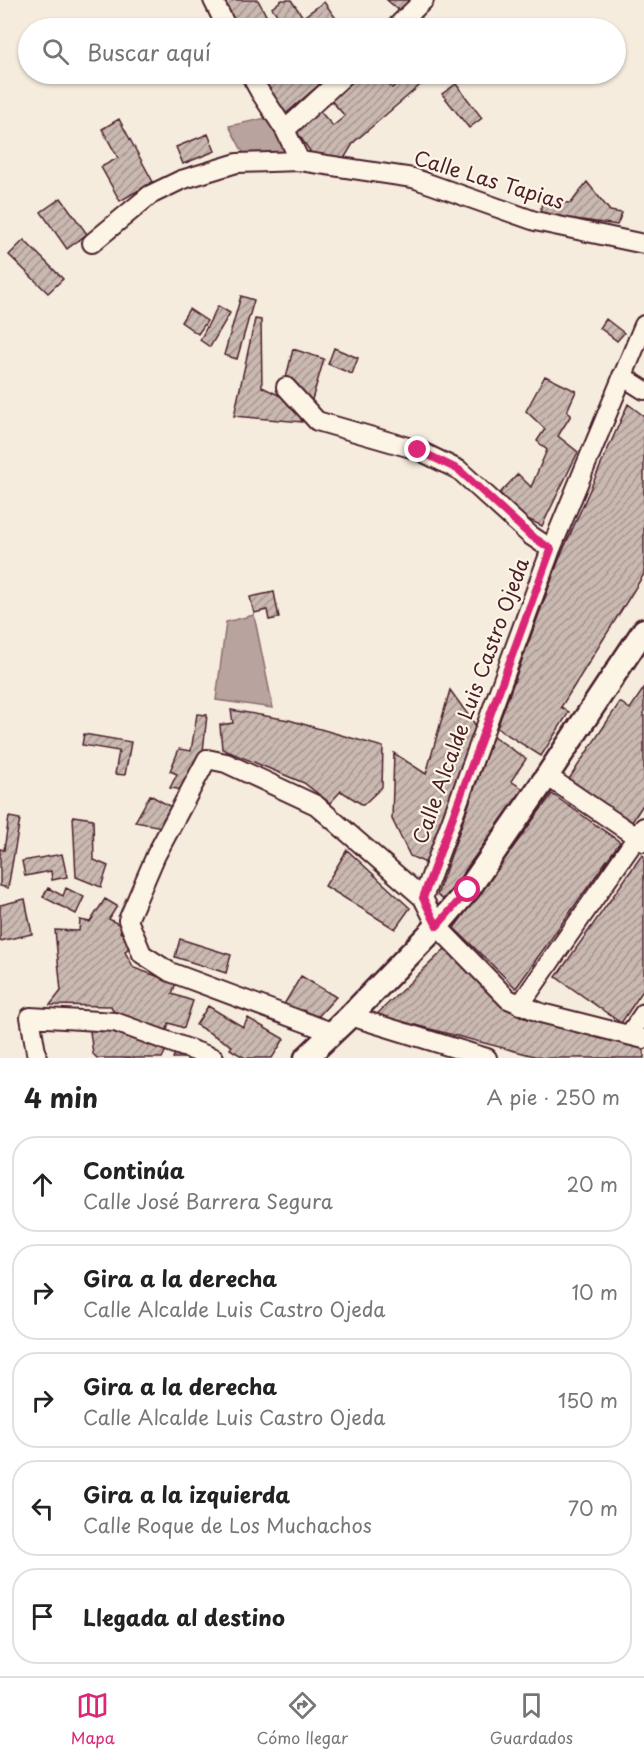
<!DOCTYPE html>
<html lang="es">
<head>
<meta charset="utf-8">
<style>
	body { margin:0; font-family:"Playpen Sans",sans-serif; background:#f6f6f6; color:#222 }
	.stop { position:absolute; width:18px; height:18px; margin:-14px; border:4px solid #db2777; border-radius:50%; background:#fff }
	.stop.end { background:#db2777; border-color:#fff; box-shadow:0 2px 6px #0008 }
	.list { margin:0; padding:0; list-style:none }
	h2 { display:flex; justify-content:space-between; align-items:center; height:78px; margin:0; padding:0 24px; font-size:26px }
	h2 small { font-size:20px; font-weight:400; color:#767676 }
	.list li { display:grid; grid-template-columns:39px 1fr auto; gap:18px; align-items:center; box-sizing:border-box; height:96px; margin:0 12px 12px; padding:0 12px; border:2px solid #e0e0e0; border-radius:24px }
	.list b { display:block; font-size:22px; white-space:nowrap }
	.list p { margin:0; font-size:20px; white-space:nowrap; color:#767676 }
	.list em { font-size:20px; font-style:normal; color:#767676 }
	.icon { flex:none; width:33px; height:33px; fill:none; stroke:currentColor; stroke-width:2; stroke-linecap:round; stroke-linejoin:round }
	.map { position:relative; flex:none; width:644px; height:1058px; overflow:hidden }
	.search { position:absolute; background:#fff; box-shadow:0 2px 4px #0004; left:18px; right:18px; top:18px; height:66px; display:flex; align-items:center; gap:15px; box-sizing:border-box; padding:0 21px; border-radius:33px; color:#767676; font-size:22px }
	.sheet { height:618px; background:#fff }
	nav { display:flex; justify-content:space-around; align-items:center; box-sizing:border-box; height:84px; border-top:2px solid #e0e0e0; background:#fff; font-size:16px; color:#767676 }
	nav a { display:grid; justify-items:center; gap:3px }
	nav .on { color:#db2777 }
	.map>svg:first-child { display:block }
	.water { fill:#b8a39e; stroke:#8c6e70; stroke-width:1.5 }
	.building { fill:url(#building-hatch); stroke:#4a1f2b; stroke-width:1.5 }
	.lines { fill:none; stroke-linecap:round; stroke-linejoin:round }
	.minor-casing { stroke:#4a1f2b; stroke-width:22 }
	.tertiary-casing { stroke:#4a1f2b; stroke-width:27 }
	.minor { stroke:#fcf5e5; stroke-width:18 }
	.tertiary { stroke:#fcf5e5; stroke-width:22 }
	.route { stroke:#db2777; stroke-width:8 }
	.labels { text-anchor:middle; stroke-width:4.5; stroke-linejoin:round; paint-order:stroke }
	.street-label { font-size:20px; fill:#4a1f2b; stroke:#fcf5e5 }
</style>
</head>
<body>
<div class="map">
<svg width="644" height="1058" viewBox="0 0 644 1058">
	<defs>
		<pattern id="building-hatch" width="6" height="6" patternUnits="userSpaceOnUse" patternTransform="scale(1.5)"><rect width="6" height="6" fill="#cab9b1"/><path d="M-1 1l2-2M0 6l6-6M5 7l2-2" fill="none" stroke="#a69690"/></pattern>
	</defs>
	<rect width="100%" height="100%" fill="#f5ecde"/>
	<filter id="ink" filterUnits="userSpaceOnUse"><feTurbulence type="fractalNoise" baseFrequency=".0167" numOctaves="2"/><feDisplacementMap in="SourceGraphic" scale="12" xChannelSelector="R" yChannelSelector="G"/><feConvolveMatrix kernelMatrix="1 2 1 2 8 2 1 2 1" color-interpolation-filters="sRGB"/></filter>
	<g filter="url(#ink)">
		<path class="water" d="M266 118 286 151 246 158 229 126Z
			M254 615 273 708 216 700 226 622Z"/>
		<path class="building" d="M220 0H258L267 17 276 28H232Z
			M282 0H291L303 17 324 2 343 28H287L272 8Z
			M387 0H413L402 13Z
			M254 74H312L320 84 282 117Z
			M319 74H336L325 82Z
			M357 74H379L392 88 403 78 399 74H419L425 81 354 142 342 162 312 154 294 128 317 108 333 126 345 116 329 98Z
			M456 84 482 118 469 128 442 94Z
			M119 119 153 182 120 201 101 167 118 158 102 129Z
			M208 134 215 151 183 164 176 147Z
			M587 182 610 211 622 213 617 225 540 214 542 202 571 203Z
			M61 198 87 234 67 249 41 212Z
			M24 240 63 279 48 293 9 255Z
			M241 296 254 300 237 359 224 355Z
			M218 306 230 313 210 347 200 340Z
			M189 309 207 321 198 334 181 322Z
			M255 319 261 320 262 387 297 404 302 422 234 416Z
			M606 319 624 333 617 341 600 328Z
			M334 348 358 358 352 374 328 364Z
			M293 349 324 359 311 403 286 378Z
			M545 376 576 391 567 411 571 415 558 436 578 452 542 526 517 514 500 493 518 474 531 487 547 450 537 441 545 429 526 411Z
			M628 404 644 416V574L561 707 569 712 541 756 497 728 560 557Z
			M274 592 279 618 269 620 267 610 254 613 250 597Z
			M644 688V803L632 822 569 779 620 702 630 709Z
			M450 690 477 727 426 863 410 856 392 819 394 753 426 774Z
			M231 710 289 720 383 747 382 787 363 805 341 791 330 803 304 783 222 749 220 725 233 723Z
			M197 714 207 715 203 751 184 790 170 788 177 774 170 771 179 749 191 751Z
			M84 734 131 742 125 775 115 774 119 751 82 745Z
			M493 736 526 759 511 781 523 789 444 900 437 895Z
			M552 794 620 842 516 988 454 928Z
			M150 795 173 808 162 827 135 822Z
			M73 816 93 819 94 860 108 866 101 887 76 877Z
			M9 817 20 819 8 888 0 886V849L4 850Z
			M347 850 410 908 395 929 325 886Z
			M62 854 67 877 52 880 51 871 25 876 22 861Z
			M642 855 644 856V989L621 1023 556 977Z
			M48 888 63 896 66 888 84 897 76 914 43 897Z
			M25 899 32 934 0 941V905Z
			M105 899 117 906 109 919 122 926 120 932 133 942 125 952 134 968 176 983 172 994 193 1001 184 1028 169 1023 166 1032 116 1017 111 1006 50 1005 61 991 55 930 79 931 80 920 90 922Z
			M180 939 231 955 226 973 175 957Z
			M448 946 521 1017 644 1049V1058H542L376 1015Z
			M301 976 336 997 315 1020 305 1011 283 1006Z
			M208 1006 243 1027 248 1018 284 1039 272 1058H245L230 1049 232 1046 196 1025Z
			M89 1024 166 1050 162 1058H97L93 1054Z
			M175 1053 187 1058H173Z"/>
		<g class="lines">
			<defs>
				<path id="minor" d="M213 0 227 28
					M395 28 424 0
					M250 74 260 92 285 130 300 161
					M285 130 346 74
					M92 243 150 195 181 180 237 163 300 161 413 178 535 221 644 244
					M644 325 551 549 423 898 437 926 508 999 541 1013 644 1039
					M622 376 644 390
					M286 387 317 421 418 450 459 470 530 535 551 549
					M547 776 644 842
					M520 1005 644 827
					M350 1016 487 1058
					M331 1032 170 972 142 954 128 920 156 855 207 759 226 763 316 805 423 898
					M629 1035 644 1013
					M37 1058 30 1017 115 1022 214 1058"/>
				<path id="tertiary" d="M306 1058 350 1016 437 926 468 890 547 776 644 630"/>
			</defs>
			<use href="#minor" class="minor-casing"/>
			<use href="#tertiary" class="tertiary-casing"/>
			<use href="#minor" class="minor"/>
			<use href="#tertiary" class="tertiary"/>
		</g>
	</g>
	<g class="lines" filter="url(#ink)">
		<path class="route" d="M418 450 459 470 530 535 551 549 423 898 437 926 468 890"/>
	</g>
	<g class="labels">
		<g class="street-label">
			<text transform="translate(489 180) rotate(17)" y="7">Calle Las Tapias</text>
			<text transform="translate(471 701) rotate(-70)" y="7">Calle Alcalde Luis Castro Ojeda</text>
		</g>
	</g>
</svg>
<div class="stop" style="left:468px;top:890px"></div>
<div class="stop end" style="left:418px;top:450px"></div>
<div class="search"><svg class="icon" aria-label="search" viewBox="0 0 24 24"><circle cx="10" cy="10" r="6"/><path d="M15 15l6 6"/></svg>Buscar aquí</div>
</div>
<section class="sheet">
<h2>4 min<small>A pie · 250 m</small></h2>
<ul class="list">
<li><svg class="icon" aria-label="ahead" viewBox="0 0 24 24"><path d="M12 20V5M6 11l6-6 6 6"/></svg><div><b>Continúa</b><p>Calle José Barrera Segura</p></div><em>20 m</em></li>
<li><svg class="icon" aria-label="right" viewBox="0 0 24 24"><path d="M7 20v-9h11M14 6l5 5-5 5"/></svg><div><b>Gira a la derecha</b><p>Calle Alcalde Luis Castro Ojeda</p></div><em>10 m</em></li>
<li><svg class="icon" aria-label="right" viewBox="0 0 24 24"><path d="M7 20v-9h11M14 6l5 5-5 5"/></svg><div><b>Gira a la derecha</b><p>Calle Alcalde Luis Castro Ojeda</p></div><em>150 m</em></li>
<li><svg class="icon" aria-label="left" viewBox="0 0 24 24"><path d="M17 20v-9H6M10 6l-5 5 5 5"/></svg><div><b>Gira a la izquierda</b><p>Calle Roque de Los Muchachos</p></div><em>70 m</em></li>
<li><svg class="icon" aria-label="arrive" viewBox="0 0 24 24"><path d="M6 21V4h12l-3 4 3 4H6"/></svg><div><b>Llegada al destino</b></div></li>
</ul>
</section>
<nav>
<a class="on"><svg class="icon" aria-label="map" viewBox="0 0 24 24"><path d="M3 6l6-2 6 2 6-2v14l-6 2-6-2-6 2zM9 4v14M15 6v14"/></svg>Mapa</a>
<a><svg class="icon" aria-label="directions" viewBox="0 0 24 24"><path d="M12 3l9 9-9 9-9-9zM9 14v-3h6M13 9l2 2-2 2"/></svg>Cómo llegar</a>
<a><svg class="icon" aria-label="saved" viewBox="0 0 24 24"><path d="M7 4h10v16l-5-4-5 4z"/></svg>Guardados</a>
</nav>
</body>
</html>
